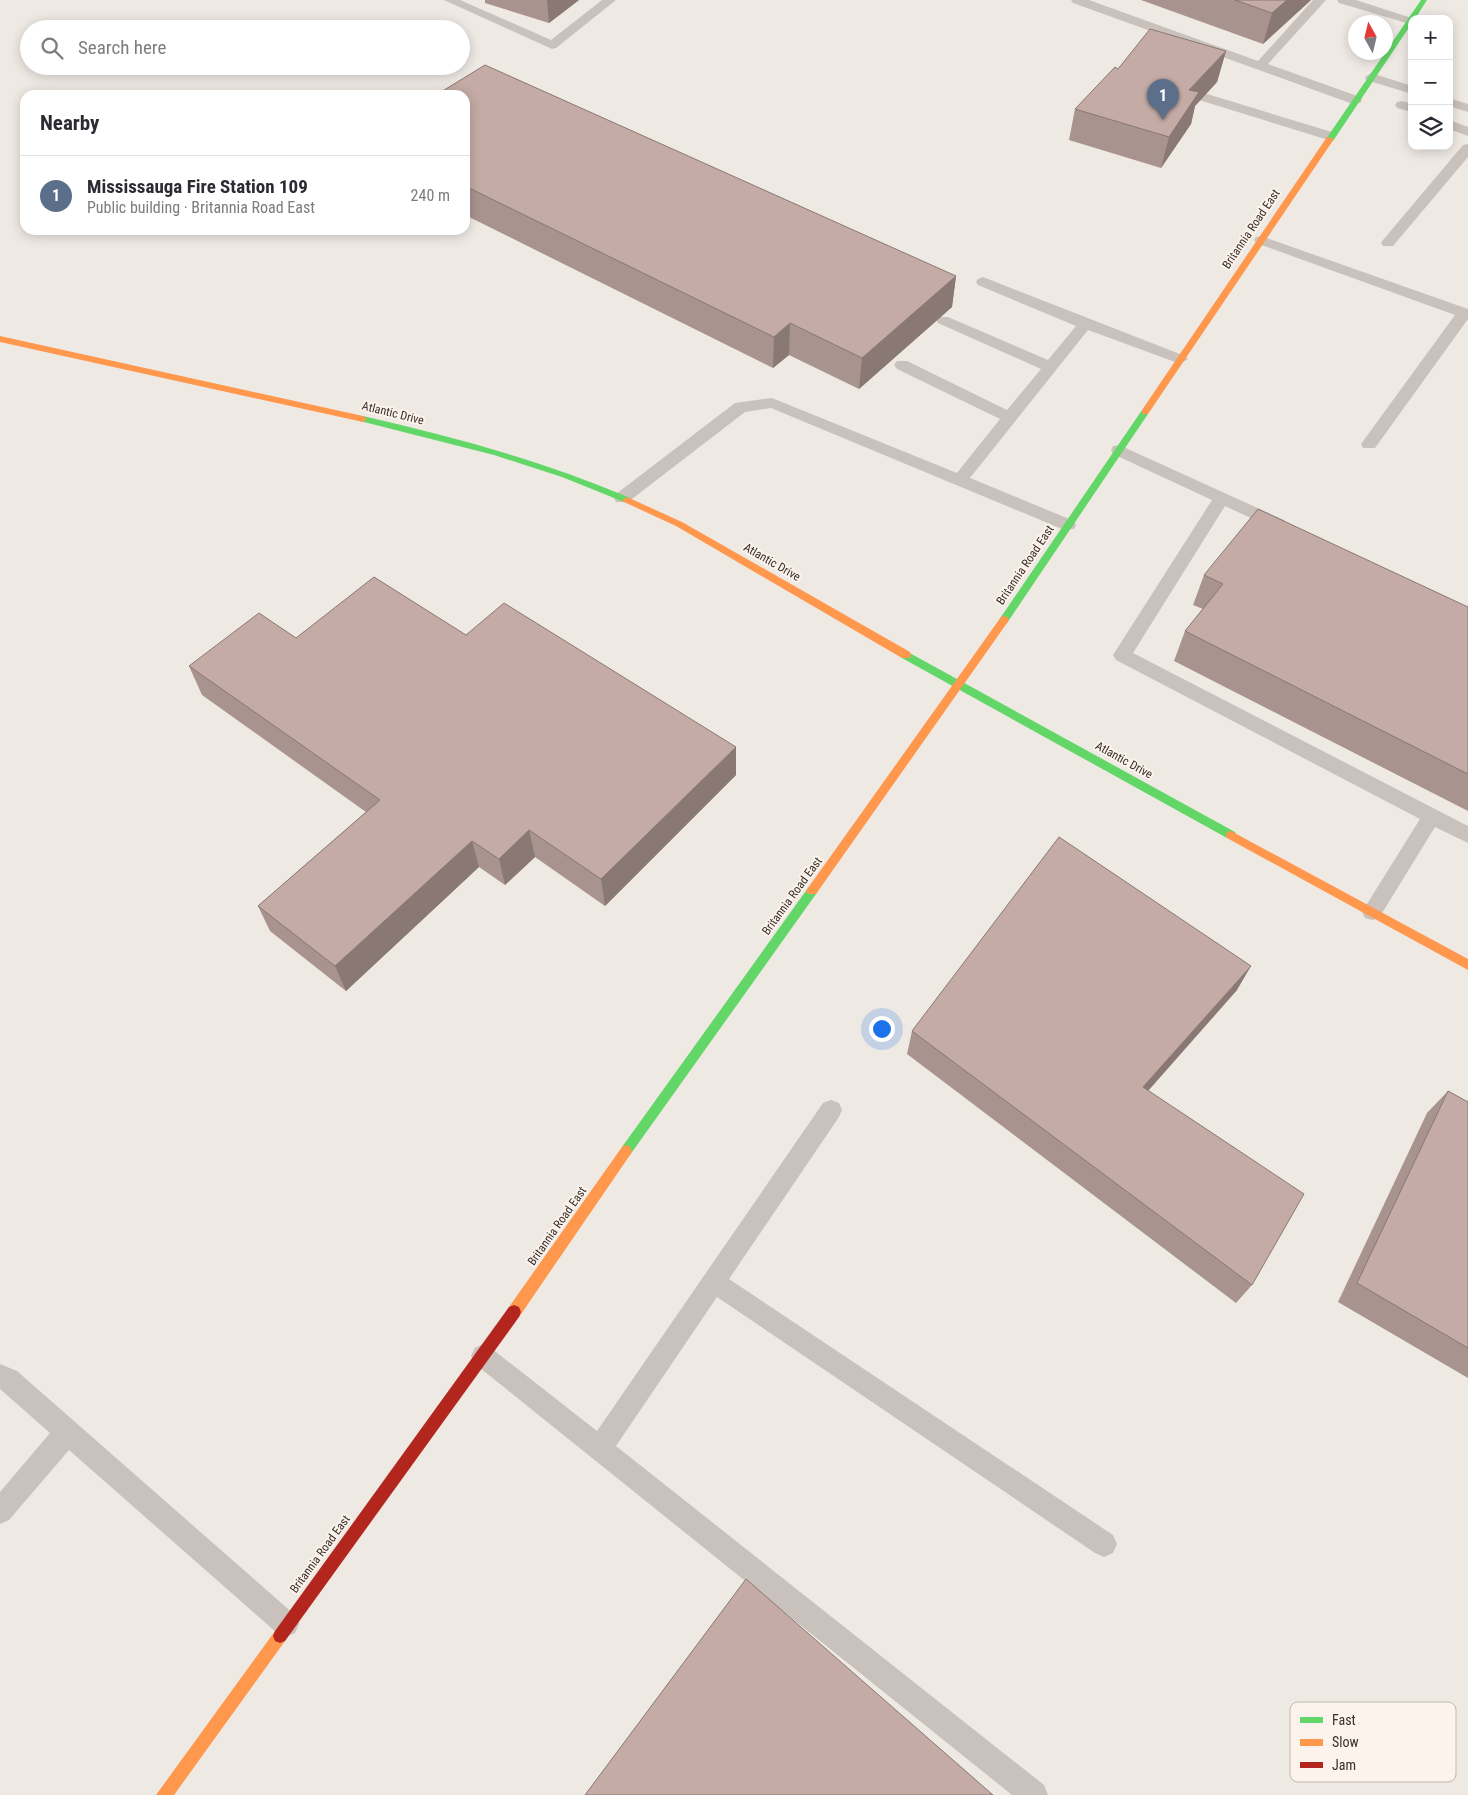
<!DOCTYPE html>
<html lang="en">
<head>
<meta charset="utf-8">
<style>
	body { margin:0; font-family:"Roboto Condensed",sans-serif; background:#f2f2f3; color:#2b2b33 }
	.controls { position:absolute; right:15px; top:15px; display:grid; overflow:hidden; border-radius:10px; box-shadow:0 2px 12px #0003 }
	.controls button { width:45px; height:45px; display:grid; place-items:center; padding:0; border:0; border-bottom:1px solid #e1e1e2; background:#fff; color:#2b2b33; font:25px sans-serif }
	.compass { position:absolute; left:1348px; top:15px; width:45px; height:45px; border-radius:50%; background:#fff; box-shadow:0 2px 12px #0003; rotate:352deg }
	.you { position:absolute; left:881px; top:1028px; width:18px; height:18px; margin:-12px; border:4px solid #fff; border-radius:50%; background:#1a73e8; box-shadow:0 0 0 8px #1a73e833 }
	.badge { display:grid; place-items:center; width:32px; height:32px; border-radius:50%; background:#796f6b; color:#fff; font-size:16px; font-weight:700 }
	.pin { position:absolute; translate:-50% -41px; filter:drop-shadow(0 1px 2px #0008) }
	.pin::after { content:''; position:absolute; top:26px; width:18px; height:15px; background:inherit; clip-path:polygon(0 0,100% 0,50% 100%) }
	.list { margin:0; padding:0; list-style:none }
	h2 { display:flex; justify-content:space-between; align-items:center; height:65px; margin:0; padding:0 20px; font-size:21px }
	h2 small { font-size:16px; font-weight:400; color:#7c7c81 }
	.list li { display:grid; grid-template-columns:32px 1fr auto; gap:15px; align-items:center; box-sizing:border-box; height:80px; padding:0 20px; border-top:1px solid #e1e1e2 }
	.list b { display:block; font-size:19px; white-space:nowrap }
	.list p { margin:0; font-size:16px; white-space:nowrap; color:#7c7c81 }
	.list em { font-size:16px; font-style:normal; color:#7c7c81 }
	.icon { flex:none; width:28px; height:28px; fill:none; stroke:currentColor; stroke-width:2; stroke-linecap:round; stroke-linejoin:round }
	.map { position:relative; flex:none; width:1468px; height:1795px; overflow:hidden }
	.search { position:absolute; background:#fff; box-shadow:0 2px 12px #0003; left:20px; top:20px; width:450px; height:55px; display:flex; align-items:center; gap:12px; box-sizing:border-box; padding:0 18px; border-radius:28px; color:#7c7c81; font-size:19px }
	.panel { position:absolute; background:#fff; box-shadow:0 2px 12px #0003; left:20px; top:90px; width:450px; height:145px; border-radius:15px }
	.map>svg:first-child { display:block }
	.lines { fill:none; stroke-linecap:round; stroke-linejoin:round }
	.lane { fill:#c9c1bc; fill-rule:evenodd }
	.fast { fill:#63d668; fill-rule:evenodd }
	.slow { fill:#ff974d; fill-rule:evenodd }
	.jam { fill:#b3261e; fill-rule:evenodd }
	.wall { fill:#a9938e }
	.shaded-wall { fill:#897874 }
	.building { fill:#c4aba5; stroke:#897874 }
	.labels { text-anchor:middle; stroke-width:4; stroke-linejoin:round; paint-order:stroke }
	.street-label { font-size:12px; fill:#3a2e2a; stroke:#fbf3ec }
	.key { fill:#fbf3ec; stroke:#c1b8b2; stroke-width:1 }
	.key-label { font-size:14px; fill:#3a2e2a }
</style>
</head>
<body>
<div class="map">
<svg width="1468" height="1795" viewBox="0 0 1468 1795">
	<rect width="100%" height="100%" fill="#efe9e4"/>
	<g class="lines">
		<path class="lane" d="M444 0H460L551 40 602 0H616L556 48 552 49Z
			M1071 0H1089L1258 61 1313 0H1326L1268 64 1360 97 1362 100 1360 103H1350L1073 3Z
			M1337 0H1356L1415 19H1412L1410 24 1339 3Z
			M1371 73 1412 86V94L1366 80 1365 77Z
			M1204 93 1335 133 1337 136 1330 140 1325 139 1199 100 1197 97 1199 94Z
			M1449 98 1468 104V112L1449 106Z
			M1402 101 1412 104V112L1397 108 1395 105 1397 102Z
			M1449 120 1468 127V136L1449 129Z
			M1468 144V157L1393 246H1383L1381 243 1383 240 1463 145Z
			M1261 236 1468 309V319L1375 448H1363L1361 444 1455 315 1256 243 1254 240 1256 237Z
			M983 277 1185 356 1188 359 1180 364 1175 362 1088 330 970 478 1074 521 1076 525 1074 529H1062L771 408 745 412 628 502H616L614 498 616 494 735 403 772 398 957 473 1000 419 897 369 894 365 897 361H907L1007 410 1041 369 938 323 936 320 938 317H948L1048 360 1076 326 978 285 976 282 978 279Z
			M1119 445 1284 520 1286 524 1284 528H1272L1225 506 1133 653 1468 826V843L1435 827 1379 918 1372 920 1365 918 1362 912 1420 819 1116 660 1113 655 1212 500 1113 454 1111 450 1113 446Z
			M831 1100 839 1103 842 1110 839 1117 729 1279 1113 1535 1117 1544 1113 1553 1104 1557 1095 1553 717 1297 616 1446 1044 1785 1048 1795H1012L475 1364 471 1356 475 1348 483 1344 491 1348 597 1431 823 1103Z
			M0 1364 17 1371 295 1615 299 1624 295 1633 286 1637 277 1633 69 1450 9 1520 0 1524V1492L50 1433 0 1389Z"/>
		<path class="fast" d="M1421 0H1427L1415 19H1412V23L1333 141H1327L1326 139Z
			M1145 409 1148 410V414L1007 623H1001L999 620 1001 617 1142 410Z
			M363 416C454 437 544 461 630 498L632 500 627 503 624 502 562 477 494 455 360 421V417Z
			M906 651 1235 832 1236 835 1235 838H1227L902 658 901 655Z
			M812 886 816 888 818 891 816 894 630 1155 626 1157 622 1155 620 1151 622 1147 808 888Z"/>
		<path class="slow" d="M1327 137 1334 139 1148 414H1142V410Z
			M0 336 363 416 367 419 363 422 0 342Z
			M627 497 682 522 910 652 911 655 910 658H902L676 526 624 502 622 500Z
			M1004 616 1007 617 1009 620 1007 623 816 894H808L806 891 808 888 1001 617Z
			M1231 831 1468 959V970L1227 838 1226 835 1227 832Z
			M626 1145 630 1147 632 1151 630 1155 519 1317 514 1319 509 1317 507 1312 509 1307 622 1147Z
			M280 1629 285 1631 287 1636 285 1641 174 1795H156L275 1631Z"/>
		<path class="jam" d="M514 1305 519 1307 521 1312 519 1317 285 1641 280 1643 275 1641 273 1636 275 1631 509 1307Z"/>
	</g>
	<path class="wall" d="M485 0H579L549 23 485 3Z
		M1141 0H1311L1263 44Z
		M1226 51 1217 82 1195 106 1191 124 1161 168 1069 140 1075 109 1118 69Z
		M465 95 956 276 952 307 859 389 789 355 773 368 465 215Z
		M1204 575 1468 607V811L1174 661 1185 631 1203 609 1193 605Z
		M466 635 736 775 605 906 535 857 505 885 479 867 346 991 270 931 258 906 366 812 202 695 189 666 296 638Z
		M1237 990 1148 1091 1252 1285 1236 1303 907 1054 912 1031Z
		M1448 1091 1468 1102V1378L1338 1302 1427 1113Z"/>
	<path class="shaded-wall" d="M547 0H579L549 23Z
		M1287 0H1311L1263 44 1272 13Z
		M1226 51 1217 82 1195 106 1191 124 1161 168 1169 137 1189 90Z
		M956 276 952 307 859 389 862 358Z
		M790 323 789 355 773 368 774 337Z
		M736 747V775L605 906 601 879Z
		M529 830 535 857 505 885 499 859Z
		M472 841 479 867 346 991 335 966Z
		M1251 966 1237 990 1131 1110 1143 1087Z"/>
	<path class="building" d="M1235 0H1287L1272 13Z
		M1150 29 1226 51 1189 90 1199 92 1169 137 1075 109 1115 67 1118 69Z
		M485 65 956 276 862 358 790 323 774 337 465 186V95H436Z
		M1258 509 1468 607V774L1185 631 1223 584 1204 575Z
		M374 577 466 635 504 603 736 747 601 879 529 830 499 859 472 841 335 966 258 906 380 800 189 666 259 613 296 638Z
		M1059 837 1251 966 1143 1087 1304 1194 1252 1285 912 1031Z
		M1448 1091 1468 1102V1348L1357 1283Z
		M746 1579 993 1795H585Z"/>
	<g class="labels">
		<g class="street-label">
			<text transform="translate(1251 229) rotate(-56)" y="4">Britannia Road East</text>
			<text transform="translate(393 413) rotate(14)" y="4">Atlantic Drive</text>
			<text transform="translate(772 562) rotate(30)" y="4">Atlantic Drive</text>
			<text transform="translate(1025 565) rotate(-56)" y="4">Britannia Road East</text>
			<text transform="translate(1124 760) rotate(29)" y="4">Atlantic Drive</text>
			<text transform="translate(792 896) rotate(-54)" y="4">Britannia Road East</text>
			<text transform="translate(557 1226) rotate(-55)" y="4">Britannia Road East</text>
			<text transform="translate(320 1554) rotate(-54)" y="4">Britannia Road East</text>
		</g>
	</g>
	<rect x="1290" y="1702" width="166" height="80" rx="8" class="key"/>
	<rect x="1300" y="1717" width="23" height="6" fill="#63d668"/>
	<rect x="1300" y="1739" width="23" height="7" fill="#ff974d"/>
	<rect x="1300" y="1762" width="23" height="6" fill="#b3261e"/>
	<g class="key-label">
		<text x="1332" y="1725">Fast</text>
		<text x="1332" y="1747">Slow</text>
		<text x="1332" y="1770">Jam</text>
	</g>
</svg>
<div class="controls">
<button>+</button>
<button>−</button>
<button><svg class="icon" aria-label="layers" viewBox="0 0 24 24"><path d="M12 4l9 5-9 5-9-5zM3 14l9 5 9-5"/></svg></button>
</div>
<svg class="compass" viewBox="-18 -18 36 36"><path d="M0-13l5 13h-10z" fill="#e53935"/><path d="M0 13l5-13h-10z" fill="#7c7c81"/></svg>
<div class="you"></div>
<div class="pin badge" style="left:1163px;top:120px;background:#5c6f8a">1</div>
<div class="search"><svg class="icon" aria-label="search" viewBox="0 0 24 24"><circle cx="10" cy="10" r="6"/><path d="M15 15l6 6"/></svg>Search here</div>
<section class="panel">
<h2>Nearby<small></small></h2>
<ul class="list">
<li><span class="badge" style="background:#5c6f8a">1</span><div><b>Mississauga Fire Station 109</b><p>Public building · Britannia Road East</p></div><em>240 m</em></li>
</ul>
</section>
</div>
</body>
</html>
